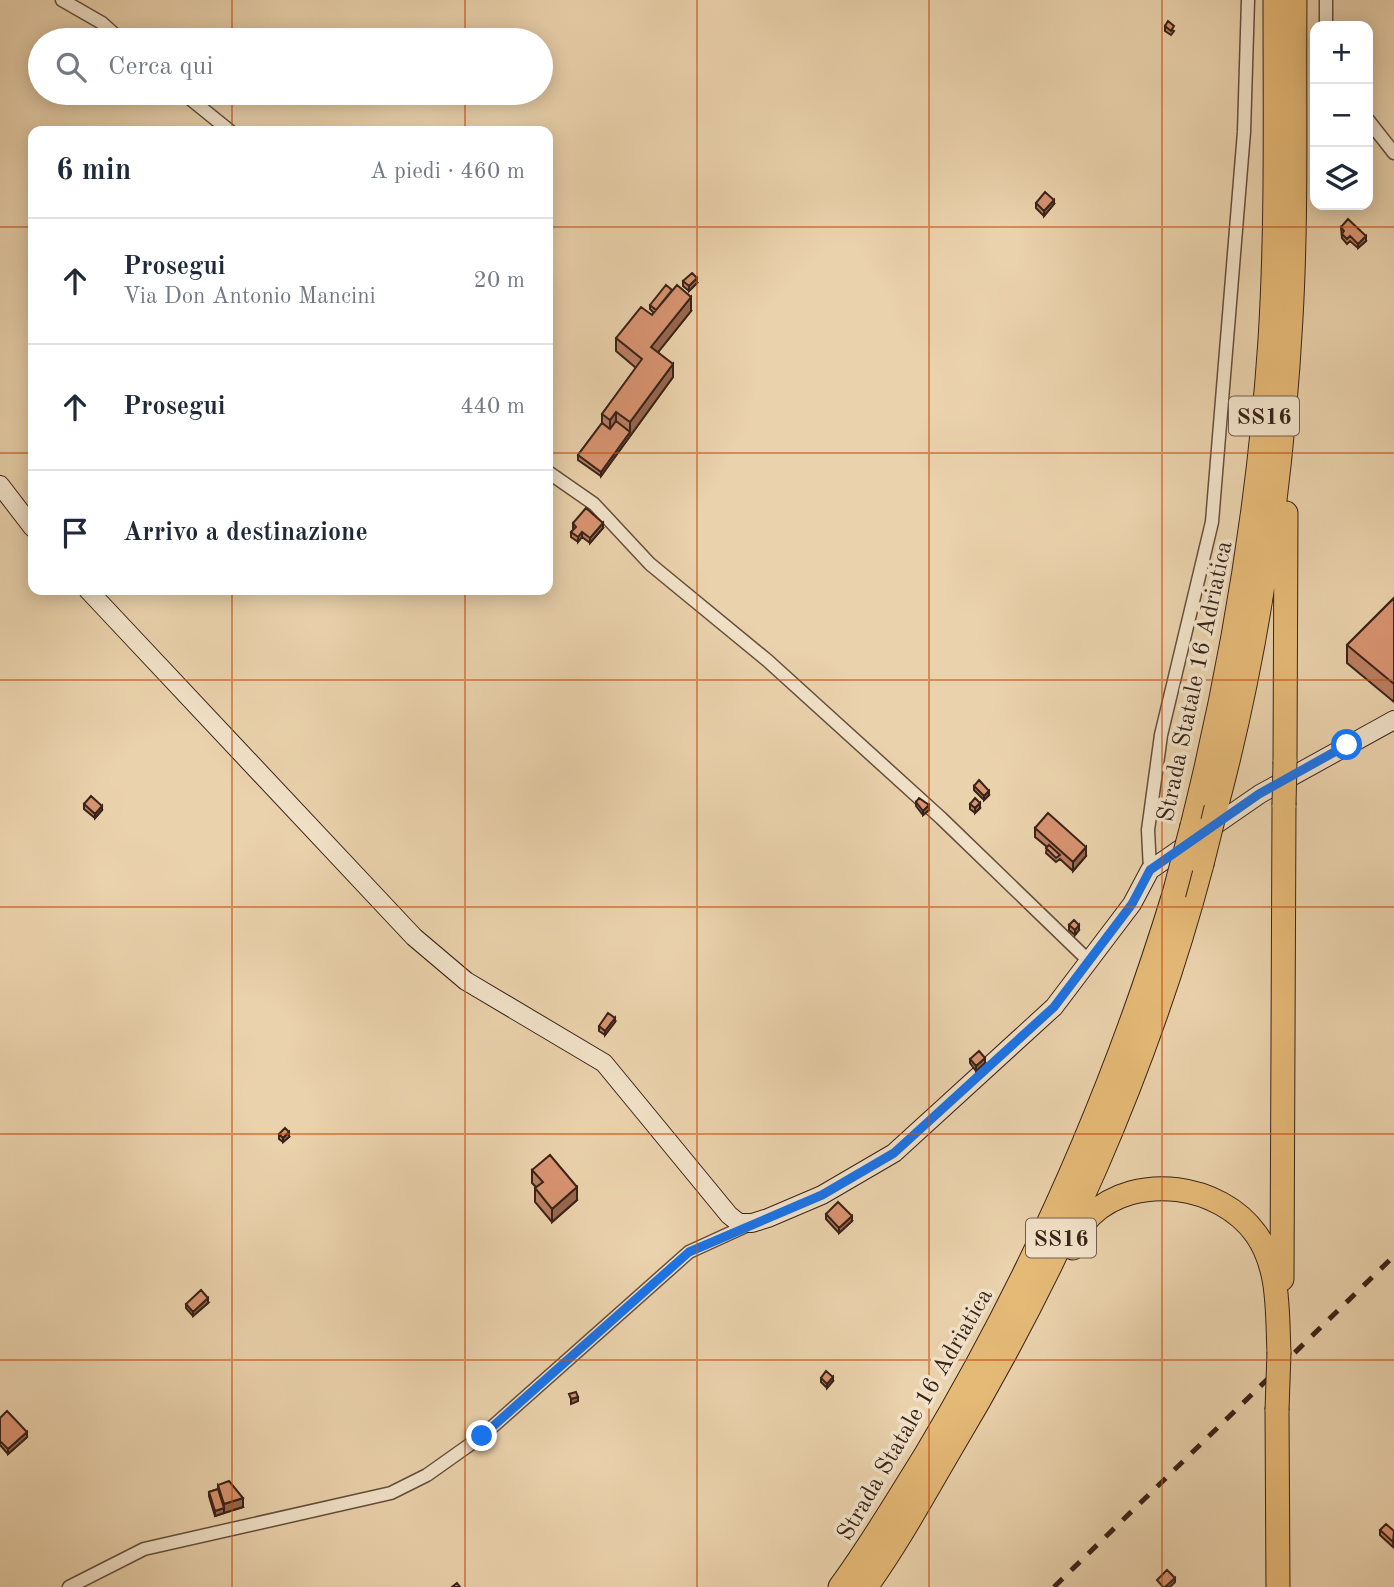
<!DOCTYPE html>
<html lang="it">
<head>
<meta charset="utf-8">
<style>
	body { margin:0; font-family:"Old Standard TT",serif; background:#f2f2f3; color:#1f2937 }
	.controls { position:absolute; right:21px; top:21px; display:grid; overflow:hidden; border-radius:14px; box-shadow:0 4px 18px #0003 }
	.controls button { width:63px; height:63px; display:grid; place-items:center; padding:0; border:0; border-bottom:2px solid #e0e1e3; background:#fff; color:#1f2937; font:35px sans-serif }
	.stop { position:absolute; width:21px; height:21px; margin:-16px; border:5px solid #1a73e8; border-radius:50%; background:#fff }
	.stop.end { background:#1a73e8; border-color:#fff; box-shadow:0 2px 7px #0008 }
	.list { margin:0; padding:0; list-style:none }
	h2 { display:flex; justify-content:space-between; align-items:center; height:91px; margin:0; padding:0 28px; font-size:30px }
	h2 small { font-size:23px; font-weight:400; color:#747a83 }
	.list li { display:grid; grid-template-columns:46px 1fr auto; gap:21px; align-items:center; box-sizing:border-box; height:126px; padding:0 28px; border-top:2px solid #e0e1e3 }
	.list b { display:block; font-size:26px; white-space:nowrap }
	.list p { margin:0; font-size:23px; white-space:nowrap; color:#747a83 }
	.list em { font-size:23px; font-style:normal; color:#747a83 }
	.icon { flex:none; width:38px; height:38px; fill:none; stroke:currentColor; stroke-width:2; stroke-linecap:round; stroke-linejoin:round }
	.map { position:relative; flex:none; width:1394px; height:1587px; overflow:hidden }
	.search { position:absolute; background:#fff; box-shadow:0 4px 18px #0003; left:28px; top:28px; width:525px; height:77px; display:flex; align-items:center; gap:18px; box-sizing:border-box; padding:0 24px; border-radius:38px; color:#747a83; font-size:26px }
	.panel { position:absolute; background:#fff; box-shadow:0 4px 18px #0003; left:28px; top:126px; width:525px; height:469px; border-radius:14px }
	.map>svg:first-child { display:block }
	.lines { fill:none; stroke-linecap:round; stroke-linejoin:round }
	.street-casing { stroke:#654e3d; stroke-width:15 }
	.secondary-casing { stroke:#392218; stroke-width:20 }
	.highway-casing { stroke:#392218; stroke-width:25 }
	.street { stroke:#f1e2c9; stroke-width:12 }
	.secondary { stroke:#f1e2c9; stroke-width:18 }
	.highway { stroke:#e5b976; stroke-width:23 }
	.rail { stroke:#392218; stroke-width:5; stroke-dasharray:12 12; stroke-linecap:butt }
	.highway-bridge-casing { stroke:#392218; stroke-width:25; stroke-linecap:butt }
	.highway-bridge { stroke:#e5b976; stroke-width:23 }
	.wall { fill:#ba7e61; stroke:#392218; stroke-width:2 }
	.shaded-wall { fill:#97674f; stroke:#392218; stroke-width:2 }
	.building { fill:#d89371; stroke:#392218; stroke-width:2 }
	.route { stroke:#1a73e8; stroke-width:9 }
	.grid { fill:none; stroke:#c54e0e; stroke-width:2; stroke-opacity:0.55 }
	.labels { text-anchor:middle; stroke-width:7; stroke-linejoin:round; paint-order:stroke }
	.shield { fill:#f1e2c9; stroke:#705c4d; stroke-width:2 }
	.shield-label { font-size:23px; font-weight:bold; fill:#392218 }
	.street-label { font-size:24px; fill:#392218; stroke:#f1e2c9 }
</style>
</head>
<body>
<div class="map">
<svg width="1394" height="1587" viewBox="0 0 1394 1587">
	<rect width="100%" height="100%" fill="#ead2ac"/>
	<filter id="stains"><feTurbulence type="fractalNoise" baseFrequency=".00286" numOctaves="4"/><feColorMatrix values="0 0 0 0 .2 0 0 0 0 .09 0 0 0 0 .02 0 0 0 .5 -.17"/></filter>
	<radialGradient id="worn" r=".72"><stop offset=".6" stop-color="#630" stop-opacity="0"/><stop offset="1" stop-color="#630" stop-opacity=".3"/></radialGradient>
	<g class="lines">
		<defs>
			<path id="street" d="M62 0 102 23 121 40
				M1326 0V26
				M183 93 230 131
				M1368 120 1394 153
				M548 472 594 504 650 564 768 661 941 818 1090 962
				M1150 870 1148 830 1161 735 1212 522 1244 132 1248 0
				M69 1587 144 1549 391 1493 427 1475 482 1436 689 1252 748 1225"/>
			<path id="secondary" d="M0 485 33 528
				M88 590 414 937 466 981 604 1063 729 1215 739 1223H752L768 1218 822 1195 894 1153 1054 1007 1132 904 1150 870 1260 794 1394 720"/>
			<path id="highway" d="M1285 762 1286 513
				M1216 808C1259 648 1282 483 1291 318 1297 212 1294 106 1295 0
				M1192 826C1232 666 1259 505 1270 340 1277 227 1275 113 1275 0
				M1073 1248C1078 1238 1083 1223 1091 1215 1137 1172 1220 1184 1256 1234 1280 1268 1277 1312 1279 1352
				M1282 1279 1284 805
				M1277 1410 1278 1587
				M840 1587C871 1545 898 1499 926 1454 1031 1279 1114 1090 1174 894
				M866 1587C897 1544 922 1498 949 1452 1058 1270 1148 1069 1202 864"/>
		</defs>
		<use href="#street" class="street-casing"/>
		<use href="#secondary" class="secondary-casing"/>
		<use href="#highway" class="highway-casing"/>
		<use href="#street" class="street"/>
		<use href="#secondary" class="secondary"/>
		<use href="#highway" class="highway"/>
		<path class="rail" d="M1054 1587 1394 1256"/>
		<defs>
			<path id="highway-bridge" d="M1284 805 1285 762
				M1202 864 1216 808
				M1174 894 1192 826
				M1277 1410 1279 1352"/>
		</defs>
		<use href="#highway-bridge" class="highway-bridge-casing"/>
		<use href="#highway-bridge" class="highway-bridge"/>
	</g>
	<path class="wall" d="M1165 26 1174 31 1171 35 1165 31Z
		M1036 203 1054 204 1044 216 1036 208Z
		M1341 227 1366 241 1358 248 1350 241 1347 244 1342 238Z
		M683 281 697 283 689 291 683 286Z
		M650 305 691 311 658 352 673 377 601 476 578 460V455L602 423V414L636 368 616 351V338L652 315 654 313 650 309Z
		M573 523 603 528 590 543 582 537 578 542 571 537V532L574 529 573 528Z
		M1394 598V702L1347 663V645Z
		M974 786 989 795 984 800 974 790Z
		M916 802 929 810 923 815 916 806Z
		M84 804 102 810 95 818 84 809Z
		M970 804 980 808 975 813 970 809Z
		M1035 828 1086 856 1073 871 1060 859 1056 862 1046 853 1047 847 1035 837Z
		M1069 925 1079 930 1075 935 1069 930Z
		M615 1022 605 1035 599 1031V1026Z
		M970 1059 985 1063 976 1071 970 1063Z
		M279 1134 289 1137 283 1142 279 1139Z
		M532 1170 577 1200 552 1222 535 1202V1188L536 1187 532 1183Z
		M826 1214 852 1221 839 1233 826 1219Z
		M208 1303 193 1316 186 1308V1304Z
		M821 1378 833 1381 827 1388 821 1382Z
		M0 1418 27 1437 8 1454 0 1445Z
		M218 1485 243 1507 215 1516 209 1496V1492L218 1489Z
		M1380 1530 1394 1531 1393 1547 1380 1535Z"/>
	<path class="shaded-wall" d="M1054 200V204L1044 216V211Z
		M1366 236V241L1358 248V244Z
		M697 278V283L689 291V286Z
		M691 297V311L651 361V347Z
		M673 364V377L601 476V472L630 432V422Z
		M616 412V426L610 434V420Z
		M603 523V528L590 543V538Z
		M582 532V537L578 542V537Z
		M989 791V795L984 800V796Z
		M980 803V808L975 813V808Z
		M929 805V810L923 815V811Z
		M102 806V810L95 818V814Z
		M1086 847V856L1073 871V862Z
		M1079 925V930L1075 935V930Z
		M615 1018V1022L605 1035V1031Z
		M985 1058V1063L976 1071V1066Z
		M289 1132V1137L283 1142V1138Z
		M577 1187V1200L552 1222V1209Z
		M852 1216V1221L839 1233V1228Z
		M208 1298V1303L193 1316V1312Z
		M833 1377V1381L827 1388V1384Z
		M578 1397V1401L571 1404V1399Z
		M27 1432V1437L8 1454V1449Z
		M243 1498V1507L224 1513V1504Z
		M224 1508V1513L215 1516V1511Z
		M1175 1578V1582L1170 1587H1165Z"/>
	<path class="building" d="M1168 21 1174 26 1171 31 1165 26Z
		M1045 192 1054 200 1044 211 1036 203Z
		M1348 219 1366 236 1358 244 1350 236 1347 239 1342 234 1344 231 1341 227Z
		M692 273 697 278 689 286 683 281Z
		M666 285 672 290 656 310 650 305Z
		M677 285 691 297 651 347 673 364 630 422 616 412 610 420 602 414 642 359 616 338 641 307 652 315Z
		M616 421 630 432 601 472 578 455 602 423 610 429Z
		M586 508 603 523 590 538 582 532 578 537 571 532 576 527 573 523Z
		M1394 598V684L1347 645Z
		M979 780 989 791 984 796 974 786Z
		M91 796 102 806 95 814 84 804Z
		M919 798 929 805 923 811 916 802Z
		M975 798 980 803 975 808 970 804Z
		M1048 813 1086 847 1073 862 1035 828Z
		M1049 845 1060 855 1056 858 1046 848Z
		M1074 920 1079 925 1075 930 1069 925Z
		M608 1013 615 1018 605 1031 599 1026Z
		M979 1051 985 1058 976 1066 970 1059Z
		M285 1128 289 1132 283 1138 279 1134Z
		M550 1155 577 1187 552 1209 535 1188 543 1182 532 1170Z
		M838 1202 852 1216 839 1228 826 1214Z
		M201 1290 208 1298 193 1312 186 1304Z
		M826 1371 833 1377 827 1384 821 1378Z
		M576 1392 578 1397 571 1399 569 1394Z
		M7 1411 27 1432 8 1449 0 1441V1418Z
		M229 1481 243 1498 224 1504 218 1485Z
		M218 1489 224 1508 215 1511 209 1492Z
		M1386 1524 1394 1531 1393 1542 1380 1530Z
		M1167 1570 1175 1578 1165 1587H1163L1157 1580Z
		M457 1583 460 1587H452Z"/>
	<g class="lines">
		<path class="route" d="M482 1436 689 1252 822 1195 894 1153 1054 1007 1132 904 1150 870 1259 794 1347 745"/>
	</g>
	<path class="grid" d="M232 0V40M465 0V40M697 0V1587M929 0V1587M1162 0V1587M232 93V131M465 93V131M0 227H33M548 227H1394M0 453H33M548 453H1394M232 590V1587M465 590V1587M0 680H1394M0 907H1394M0 1134H1394M0 1360H1394"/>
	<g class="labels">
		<g class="shield">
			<rect x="1229" y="396.5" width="70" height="39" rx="5"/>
			<rect x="1026" y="1218.5" width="70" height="39" rx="5"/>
		</g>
		<g class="shield-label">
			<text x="1264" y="424">SS16</text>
			<text x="1061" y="1246">SS16</text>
		</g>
		<g class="street-label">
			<text transform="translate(1194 681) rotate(-78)" y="8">Strada Statale 16 Adriatica</text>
			<text transform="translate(914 1414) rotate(-60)" y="8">Strada Statale 16 Adriatica</text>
		</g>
	</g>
	<rect width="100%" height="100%" filter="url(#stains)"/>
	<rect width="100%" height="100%" fill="url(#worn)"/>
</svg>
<div class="controls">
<button>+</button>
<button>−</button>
<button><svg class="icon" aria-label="layers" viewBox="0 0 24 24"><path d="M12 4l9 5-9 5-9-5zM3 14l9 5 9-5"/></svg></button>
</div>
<div class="stop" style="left:1347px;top:745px"></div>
<div class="stop end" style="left:482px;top:1436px"></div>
<div class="search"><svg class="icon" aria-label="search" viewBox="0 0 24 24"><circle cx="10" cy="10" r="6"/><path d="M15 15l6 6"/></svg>Cerca qui</div>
<section class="panel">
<h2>6 min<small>A piedi · 460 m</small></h2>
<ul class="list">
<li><svg class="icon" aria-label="ahead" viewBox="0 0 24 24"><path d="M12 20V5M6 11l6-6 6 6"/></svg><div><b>Prosegui</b><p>Via Don Antonio Mancini</p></div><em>20 m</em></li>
<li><svg class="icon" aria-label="ahead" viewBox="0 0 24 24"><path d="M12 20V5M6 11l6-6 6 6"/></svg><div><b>Prosegui</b></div><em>440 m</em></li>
<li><svg class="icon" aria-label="arrive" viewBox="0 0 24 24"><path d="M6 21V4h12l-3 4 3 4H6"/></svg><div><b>Arrivo a destinazione</b></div></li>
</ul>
</section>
</div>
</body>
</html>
